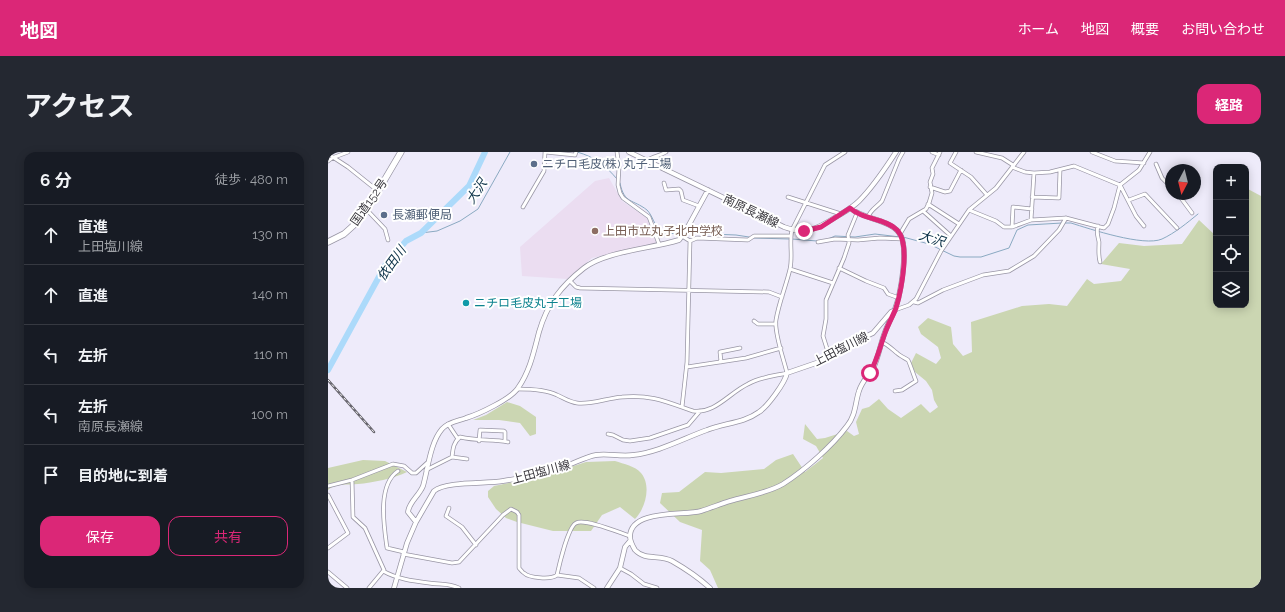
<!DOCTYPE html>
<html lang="ja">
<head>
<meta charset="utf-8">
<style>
	body { margin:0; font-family:Raleway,"Noto Sans JP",sans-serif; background:#242831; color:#f1f3f6 }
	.controls { position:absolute; right:12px; top:12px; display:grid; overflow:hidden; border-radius:8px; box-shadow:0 2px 10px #0003 }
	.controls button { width:36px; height:36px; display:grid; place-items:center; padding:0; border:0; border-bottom:1px solid #363941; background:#171b24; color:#f1f3f6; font:20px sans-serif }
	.compass { position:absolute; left:837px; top:12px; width:36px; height:36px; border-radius:50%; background:#171b24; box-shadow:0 2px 10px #0003; rotate:187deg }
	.stop { position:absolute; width:12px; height:12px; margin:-9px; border:3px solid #db2777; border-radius:50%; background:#fff }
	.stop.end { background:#db2777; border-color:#fff; box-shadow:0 1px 4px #0008 }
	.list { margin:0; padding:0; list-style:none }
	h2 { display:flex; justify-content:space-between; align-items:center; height:52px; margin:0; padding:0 16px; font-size:17px }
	h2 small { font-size:13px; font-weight:400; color:#9ea1a6 }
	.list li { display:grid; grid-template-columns:26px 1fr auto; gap:12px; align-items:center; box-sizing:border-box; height:60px; padding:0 16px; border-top:1px solid #363941 }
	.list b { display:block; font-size:15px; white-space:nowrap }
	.list p { margin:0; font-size:13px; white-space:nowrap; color:#9ea1a6 }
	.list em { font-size:13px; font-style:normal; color:#9ea1a6 }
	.actions { display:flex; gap:8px; padding:12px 16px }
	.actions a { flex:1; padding:9px 0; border:1px solid #db2777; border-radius:12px; text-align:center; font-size:14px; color:#db2777 }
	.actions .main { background:#db2777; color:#fff }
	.icon { flex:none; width:22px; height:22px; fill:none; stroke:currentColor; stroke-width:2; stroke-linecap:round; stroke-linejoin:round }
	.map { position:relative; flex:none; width:933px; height:436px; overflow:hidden; border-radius:12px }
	header { display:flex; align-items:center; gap:24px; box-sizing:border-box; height:56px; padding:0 20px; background:#db2777; color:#fff }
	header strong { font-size:19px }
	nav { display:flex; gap:22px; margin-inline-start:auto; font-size:14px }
	.intro { display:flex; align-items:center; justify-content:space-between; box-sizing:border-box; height:96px; padding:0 24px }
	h1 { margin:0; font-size:28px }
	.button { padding:10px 18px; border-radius:12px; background:#db2777; color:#fff; font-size:14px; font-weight:700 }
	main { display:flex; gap:24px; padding:0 24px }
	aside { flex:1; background:#171b24; border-radius:12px; box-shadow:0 2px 10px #0003 }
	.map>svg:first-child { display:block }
	.education { fill:#ebddf1 }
	.green { fill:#cbd6b2 }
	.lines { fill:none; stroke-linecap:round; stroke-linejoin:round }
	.stream { stroke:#8aa9c1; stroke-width:1 }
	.river { stroke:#acdafa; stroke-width:6 }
	.street-casing { stroke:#9996a5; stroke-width:4.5 }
	.secondary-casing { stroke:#9996a5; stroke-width:5.5 }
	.highway-casing { stroke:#9996a5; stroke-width:7 }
	.street { stroke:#fff; stroke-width:3 }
	.secondary { stroke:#fff; stroke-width:4 }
	.highway { stroke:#fff; stroke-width:5.5 }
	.rail-casing { stroke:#65636b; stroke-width:2.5 }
	.rail { stroke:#fff; stroke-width:1; stroke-dasharray:3; stroke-linecap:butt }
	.route { stroke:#db2777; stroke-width:5 }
	.service-dot { fill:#5c6f8a; stroke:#fff; stroke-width:1.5 }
	.education-dot { fill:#8d6e63; stroke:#fff; stroke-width:1.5 }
	.culture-dot { fill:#0f9aa8; stroke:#fff; stroke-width:1.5 }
	.labels { text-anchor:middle; stroke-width:4; stroke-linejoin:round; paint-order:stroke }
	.service-label { font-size:12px; fill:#4e5e75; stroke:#fff; text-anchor:start }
	.street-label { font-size:12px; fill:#39373d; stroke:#fff }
	.education-label { font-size:12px; fill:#785e54; stroke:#fff; text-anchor:start }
	.culture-label { font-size:12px; fill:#0d838f; stroke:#fff; text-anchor:start }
	.water-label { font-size:13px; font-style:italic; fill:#0c3248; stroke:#fff }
</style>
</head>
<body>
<header>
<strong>地図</strong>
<nav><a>ホーム</a><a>地図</a><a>概要</a><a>お問い合わせ</a></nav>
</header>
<div class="intro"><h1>アクセス</h1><a class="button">経路</a></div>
<main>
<aside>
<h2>6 分<small>徒歩 · 480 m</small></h2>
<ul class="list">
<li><svg class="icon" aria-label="ahead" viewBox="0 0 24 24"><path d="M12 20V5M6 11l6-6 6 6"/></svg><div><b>直進</b><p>上田塩川線</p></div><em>130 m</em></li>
<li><svg class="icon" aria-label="ahead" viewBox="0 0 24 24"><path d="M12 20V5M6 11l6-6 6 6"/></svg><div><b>直進</b></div><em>140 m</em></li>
<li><svg class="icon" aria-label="left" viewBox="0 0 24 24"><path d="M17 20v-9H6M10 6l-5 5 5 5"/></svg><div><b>左折</b></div><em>110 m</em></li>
<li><svg class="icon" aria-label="left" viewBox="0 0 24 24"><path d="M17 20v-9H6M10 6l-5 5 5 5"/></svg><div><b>左折</b><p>南原長瀬線</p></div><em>100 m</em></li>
<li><svg class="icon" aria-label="arrive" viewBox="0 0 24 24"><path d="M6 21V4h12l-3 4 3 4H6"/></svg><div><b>目的地に到着</b></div></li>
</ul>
<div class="actions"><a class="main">保存</a><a>共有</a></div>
</aside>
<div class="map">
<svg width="933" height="436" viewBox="0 0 933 436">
	<rect width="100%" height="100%" fill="#eeebfa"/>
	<path class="education" d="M281 26 294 49 319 66 328 91 264 106 239 127 194 124 192 95 267 29Z"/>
	<path class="green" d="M918 36 933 44V436H390L382 418 372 409 374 378 352 370 332 351 334 341 351 340 377 320 393 321 436 317 448 308 465 302 477 320 495 306 488 294 475 287 477 272 489 287 497 286 519 279 526 284 531 282 528 270 534 257 541 255 551 247 560 257 573 266 593 252 602 261 610 255 606 248 604 238 598 229 587 220 583 211 588 201 608 212 613 206 610 195 593 182 590 175 600 166 623 175 625 192 635 204 644 200 643 170 694 154 721 152 739 154 759 127 766 132 793 129 802 117 773 112 791 91 816 94 854 92 871 68 888 84V153H918Z
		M179 250 192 254 208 265V282L202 284 192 271 171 268H145L158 263Z
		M35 308 57 309 79 320C67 326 44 331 30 332 21 333 7 331 0 338V316Z
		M287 309C296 312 307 314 313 321 324 334 317 357 307 367L292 355 274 363 263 379H225L189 370 178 366 168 357 160 345V339L166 334 214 324 258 310Z"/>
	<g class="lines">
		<path class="stream" d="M249 0C267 5 277 13 289 27
			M292 31C296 52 305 47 319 58 325 64 326 74 333 79 339 83 349 81 355 81
			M737 71H743C762 77 816 95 834 87 847 81 859 71 870 62
			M93 81 109 79 132 69 150 57 182 0
			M358 81 408 83 421 85
			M575 85 601 92 626 104 632 105H653L681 96 689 78 700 73 734 71
			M426 86 461 87
			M464 87 489 89
			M500 87 507 84 527 85 547 82 572 85"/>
		<path class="river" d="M0 218 58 112 78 89 93 81 141 34 157 0"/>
		<defs>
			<path id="street" d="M217 0 247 3 248 0
				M289 0 291 15 290 33 292 41 295 46 321 65 331 92
				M604 0 611 3
				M628 0 622 11 643 25 659 43
				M648 0 674 6 685 13
				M764 0 787 9 816 11
				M0 2 20 15 50 39
				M0 9 4 6 20 0
				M318 9C325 4 332 4 338 0
				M828 12 834 26 843 35
				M684 15 697 20 706 21 722 20 746 14 792 33 808 64 816 74
				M336 31 338 38 351 37 353 39 355 48 371 54
				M602 35 617 40 622 39 633 18
				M850 42 864 61
				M460 45 513 62
				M704 45 731 46 732 18
				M801 48 817 42 849 76
				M600 52 631 72
				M195 55 216 19 217 0
				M38 57 57 77 60 88
				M641 58 668 69 676 75H684L703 68 738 66 776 76 780 72 786 56 792 33 811 18 822 0
				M595 59 623 84
				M540 65C543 57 549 55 554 49L571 7 575 0
				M703 68 706 21
				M770 74C768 81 770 84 771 90 771 98 770 102 772 110
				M684 75 685 55 704 57
				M572 82 581 67 598 57 601 51 604 41 602 30 605 22 604 16 612 0
				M354 84 362 89
				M362 89 369 86 420 88 426 84H463
				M490 90 507 87 530 88 552 86 574 87
				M511 116 538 129 556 136 560 142 571 146
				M462 117 505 131
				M242 129 248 135 252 136 441 140 454 145
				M586 150 590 151 615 138 655 123 681 119 706 104 731 78 738 66
				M567 158 581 153 588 147 613 99 641 58 668 36 696 0
				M426 169 430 172H448
				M554 190C560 193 564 197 569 201 572 204 577 206 580 208 581 209 587 227 588 229L574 238 567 239
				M501 203 495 184 498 167V148L516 106 521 91 520 83 529 61
				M393 210 392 200 412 196
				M359 215 418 206 453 196
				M190 237C201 237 219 238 229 243 236 246 241 250 249 251 262 253 280 246 294 245 322 242 339 250 365 259 387 262 401 241 420 232 432 225 446 224 459 221 456 208 446 181 448 168 451 150 458 134 462 117 465 104 461 90 464 78L497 13 517 0
				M354 255 359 210 362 89
				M120 272 130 287
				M280 282 285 283 295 288 302 289 322 286 360 273 372 259
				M151 289 152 278 176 279 177 280V289
				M124 305C125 297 125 291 132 285 148 289 164 287 180 290
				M98 318 124 305 139 307
				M70 319C49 333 56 374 59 396L76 400
				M24 328 25 365 37 376 56 418 41 436
				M0 334 24 328 65 312 76 314 84 321H88L99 311
				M0 343 20 381 0 396
				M121 356 118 364 134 375 148 393
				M75 402 124 411 131 410 175 363 183 357 189 360 191 363V416C192 417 195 421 196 421 201 426 223 428 229 423 231 414 240 375 248 371 257 366 292 381 302 384
				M292 416 303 422 316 432 329 436
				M55 419C69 427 85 429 101 431 113 433 119 431 131 436
				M0 420 19 436
				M229 423 251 426 266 436"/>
			<path id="secondary" d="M301 0 456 75C478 83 489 77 508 65 516 60 524 56 531 49 545 35 557 17 568 0
				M88 370 80 360C81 350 91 344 95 334 100 317 102 291 114 277 120 270 130 269 138 266 151 262 183 247 190 236 202 219 206 199 211 180 219 152 233 134 256 116 278 99 322 97 351 88L357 80 380 38
				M66 436 79 391 88 370 106 339C118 329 158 332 175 329 195 326 214 322 234 315 245 312 257 305 268 303 280 301 293 305 305 303 331 300 354 287 379 278 396 271 416 271 431 260 439 255 457 231 459 221L494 209 520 193 545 181 563 160 567 158
				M279 436 292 416 297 395 302 389
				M382 436C371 426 358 417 344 409 332 402 317 409 307 398 304 393 302 389 302 384 303 357 356 364 373 359 383 356 392 352 402 349 419 344 440 341 455 332 477 318 504 294 519 274 528 263 527 251 531 239 534 229 542 222 547 212 551 202 553 190 557 180 560 172 564 165 567 157 573 141 580 99 573 84 565 67 536 68 522 56"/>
			<path id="highway" d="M0 90 16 82 26 73 50 39 73 0"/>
		</defs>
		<use href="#street" class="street-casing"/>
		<use href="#secondary" class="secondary-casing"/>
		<use href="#highway" class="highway-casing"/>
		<use href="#street" class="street"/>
		<use href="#secondary" class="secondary"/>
		<use href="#highway" class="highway"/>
		<defs>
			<path id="rail" d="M0 228 46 280"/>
		</defs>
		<use href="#rail" class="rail-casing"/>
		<use href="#rail" class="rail"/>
	</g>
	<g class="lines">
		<path class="route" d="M476 79 493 75 522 56C535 68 557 66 569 78 583 92 573 139 568 156 565 164 560 172 557 181 552 195 549 208 542 221"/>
	</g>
	<g class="service-dot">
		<circle cx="206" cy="12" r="4"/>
		<circle cx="56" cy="63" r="4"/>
	</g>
	<circle class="education-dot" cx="267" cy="79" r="4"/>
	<circle class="culture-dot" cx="138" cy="151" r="4"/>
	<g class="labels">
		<g class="service-label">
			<text x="214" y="16">ニチロ毛皮(株) 丸子工場</text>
			<text x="64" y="67">長瀬郵便局</text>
		</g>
		<g class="street-label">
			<text transform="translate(41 50) rotate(-55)" y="4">国道152号</text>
			<text transform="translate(423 59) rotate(26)" y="4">南原長瀬線</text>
			<text transform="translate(513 197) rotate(-27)" y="4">上田塩川線</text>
			<text transform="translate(213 320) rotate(-15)" y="4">上田塩川線</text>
		</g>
		<g class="education-label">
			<text x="275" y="83">上田市立丸子北中学校</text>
		</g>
		<g class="culture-label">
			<text x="146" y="155">ニチロ毛皮丸子工場</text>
		</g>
		<g class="water-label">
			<text transform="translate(148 39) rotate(-57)" y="5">大沢</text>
			<text transform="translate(604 86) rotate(18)" y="5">大沢</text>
			<text transform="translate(63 111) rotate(-54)" y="5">依田川</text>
		</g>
	</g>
</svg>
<div class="controls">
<button>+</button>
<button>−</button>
<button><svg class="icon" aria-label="locate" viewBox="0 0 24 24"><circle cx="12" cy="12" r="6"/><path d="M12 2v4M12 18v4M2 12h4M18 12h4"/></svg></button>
<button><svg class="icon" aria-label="layers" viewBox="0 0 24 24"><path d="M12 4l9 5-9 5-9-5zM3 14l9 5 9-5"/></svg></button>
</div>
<svg class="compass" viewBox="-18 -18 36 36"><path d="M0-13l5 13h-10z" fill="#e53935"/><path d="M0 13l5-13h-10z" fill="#9ea1a6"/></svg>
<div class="stop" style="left:542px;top:221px"></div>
<div class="stop end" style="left:476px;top:79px"></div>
</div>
</main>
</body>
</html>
